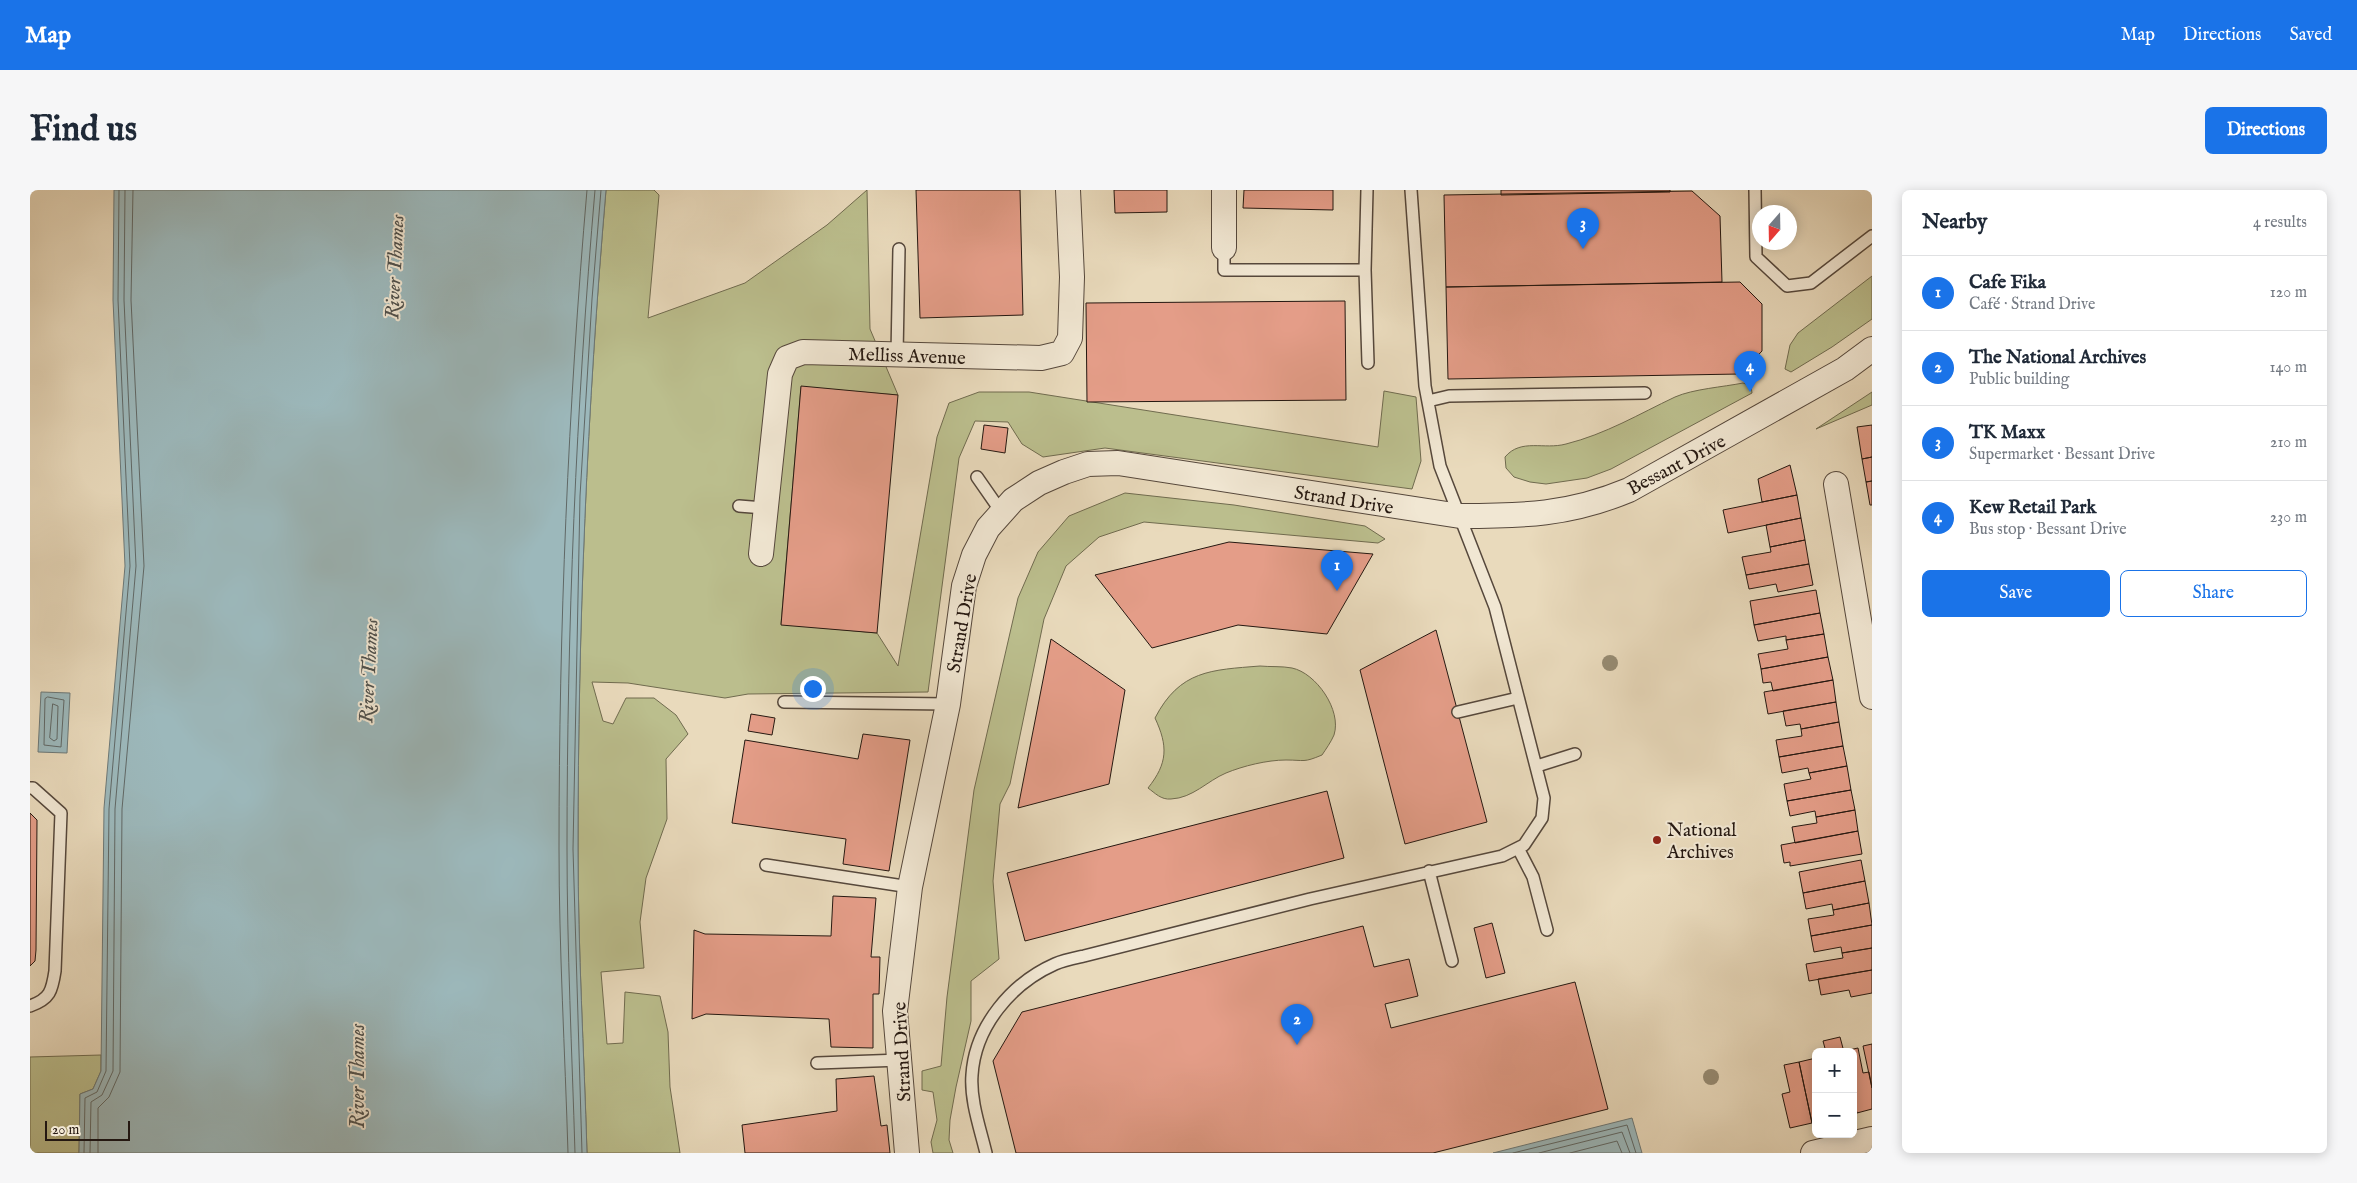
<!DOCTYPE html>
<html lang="en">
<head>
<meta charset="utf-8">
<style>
	body { margin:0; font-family:"IM FELL English",serif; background:#f6f6f7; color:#1f2937 }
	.controls { position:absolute; right:15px; bottom:15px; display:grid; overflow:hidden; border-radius:8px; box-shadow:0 2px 12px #0003 }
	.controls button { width:45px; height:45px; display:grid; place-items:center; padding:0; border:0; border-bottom:1px solid #e0e1e3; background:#fff; color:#1f2937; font:25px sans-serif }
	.compass { position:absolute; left:1722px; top:15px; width:45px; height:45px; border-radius:50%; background:#fff; box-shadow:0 2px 12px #0003; rotate:200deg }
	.scale { position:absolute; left:15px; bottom:12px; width:85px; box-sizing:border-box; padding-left:5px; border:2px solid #251811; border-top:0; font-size:14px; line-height:18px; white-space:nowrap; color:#251811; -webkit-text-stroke:4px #f1e7d3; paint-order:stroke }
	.you { position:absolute; left:782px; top:498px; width:18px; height:18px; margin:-12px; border:4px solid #fff; border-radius:50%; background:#1a73e8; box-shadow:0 0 0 8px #1a73e833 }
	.badge { display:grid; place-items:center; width:32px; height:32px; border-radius:50%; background:#1a73e8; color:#fff; font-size:16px; font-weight:700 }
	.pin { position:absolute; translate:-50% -41px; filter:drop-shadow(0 1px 2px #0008) }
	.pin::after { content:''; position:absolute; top:26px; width:18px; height:15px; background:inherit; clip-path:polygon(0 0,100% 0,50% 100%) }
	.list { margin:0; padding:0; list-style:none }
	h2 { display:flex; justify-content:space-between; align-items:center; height:65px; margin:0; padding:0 20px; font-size:21px }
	h2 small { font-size:16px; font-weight:400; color:#747a83 }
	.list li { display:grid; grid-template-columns:32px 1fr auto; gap:15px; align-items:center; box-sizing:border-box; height:75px; padding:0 20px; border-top:1px solid #e0e1e3 }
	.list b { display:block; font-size:19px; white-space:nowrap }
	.list p { margin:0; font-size:16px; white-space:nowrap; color:#747a83 }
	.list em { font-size:16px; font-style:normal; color:#747a83 }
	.actions { display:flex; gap:10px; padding:15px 20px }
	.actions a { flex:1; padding:11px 0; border:1px solid #1a73e8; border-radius:8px; text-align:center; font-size:18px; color:#1a73e8 }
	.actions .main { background:#1a73e8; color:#fff }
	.map { position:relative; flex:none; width:1842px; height:963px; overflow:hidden; border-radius:8px }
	header { display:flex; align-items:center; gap:30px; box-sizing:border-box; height:70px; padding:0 25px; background:#1a73e8; color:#fff }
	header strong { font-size:24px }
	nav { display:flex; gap:28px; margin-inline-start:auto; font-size:18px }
	.intro { display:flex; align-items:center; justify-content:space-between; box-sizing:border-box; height:120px; padding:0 30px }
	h1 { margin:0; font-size:35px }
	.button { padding:12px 22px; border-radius:8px; background:#1a73e8; color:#fff; font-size:18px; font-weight:700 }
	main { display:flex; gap:30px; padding:0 30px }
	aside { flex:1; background:#fff; border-radius:8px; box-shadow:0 2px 12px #0003 }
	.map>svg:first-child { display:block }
	.green { fill:#bbbe8d; stroke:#706b4f }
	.water { fill:#9cb8bb; stroke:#6c7877 }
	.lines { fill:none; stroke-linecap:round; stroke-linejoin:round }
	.shore { stroke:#606866; stroke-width:1 }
	.building { fill:#e49d88; stroke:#251811 }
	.service-casing { stroke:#56483c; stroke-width:14 }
	.minor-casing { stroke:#56483c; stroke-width:26 }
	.service { stroke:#f1e7d3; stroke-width:11 }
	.minor { stroke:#f1e7d3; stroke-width:24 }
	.tree { fill:#968b72 }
	.poi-dot { fill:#8f2418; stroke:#f1e7d3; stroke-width:2 }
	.labels { text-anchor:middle; stroke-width:4; stroke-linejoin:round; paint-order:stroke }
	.street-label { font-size:19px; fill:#251811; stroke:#f1e7d3 }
	.poi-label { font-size:19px; fill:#251811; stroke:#f1e7d3; text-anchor:start }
	.water-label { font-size:20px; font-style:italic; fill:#4f504c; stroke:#f1e7d3 }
</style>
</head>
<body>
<header>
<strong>Map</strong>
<nav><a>Map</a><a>Directions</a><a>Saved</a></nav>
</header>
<div class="intro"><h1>Find us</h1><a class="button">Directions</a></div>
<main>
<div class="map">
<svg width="1842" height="963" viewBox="0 0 1842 963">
	<rect width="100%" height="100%" fill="#e9dabc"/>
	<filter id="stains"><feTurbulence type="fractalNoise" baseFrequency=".004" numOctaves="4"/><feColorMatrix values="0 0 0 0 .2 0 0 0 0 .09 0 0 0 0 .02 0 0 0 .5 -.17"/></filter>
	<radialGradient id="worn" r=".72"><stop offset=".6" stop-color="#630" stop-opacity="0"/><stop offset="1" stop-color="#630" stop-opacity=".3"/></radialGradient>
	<path class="green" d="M576 0H624L629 5 618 128 715 93 797 35 837 0 840 139 868 205 771 197 751 434 847 443 868 476 907 247 919 213 949 202H999L1348 257 1354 201 1386 207 1391 271 1382 299 1075 258 1013 267 992 254 978 232 945 231 929 268 898 502 718 504 695 508 598 493 562 492 573 531 583 534 596 508H624L646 525 658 544 636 569 637 629 616 688 610 732 614 778 571 782 577 854 593 853 595 802 630 806 638 842 640 897 650 963H557C554 861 548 760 548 658 548 438 557 219 576 0Z
		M1842 86V129L1802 157 1761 182 1755 179 1760 155 1768 143Z
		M1713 193 1721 196 1722 203 1581 279 1557 288 1516 294 1500 292 1484 287 1476 278 1475 267C1491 248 1514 260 1536 254 1576 244 1609 224 1645 207 1663 199 1693 197 1713 193Z
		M1842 202V215L1786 239Z
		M1095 303 1204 315 1335 336 1355 349 1348 353 1114 332 1069 347 1036 376 1014 429 980 594 970 614 963 691 969 769 941 791V831L926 897 920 930 919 950 923 963H903L901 952 907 930 903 902 892 900V881L911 876 917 807 944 600 988 408 1008 362 1039 326Z
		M1230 476C1240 477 1252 476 1262 478 1286 483 1312 520 1304 545 1301 552 1296 559 1292 565 1273 573 1275 570 1256 570 1237 570 1213 576 1196 583 1177 591 1163 608 1141 609 1131 610 1125 603 1118 598 1138 573 1138 556 1125 528 1150 480 1181 480 1230 476Z
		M71 865V881L63 899 50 904 49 963H0V867Z"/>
	<path class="water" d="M84 0H576C557 219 548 438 548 658 548 760 554 861 557 963H49L50 904 63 899 71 881 74 618 95 376 83 110Z
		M11 502 40 503 37 563 8 562Z
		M1602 928 1612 963H1463Z"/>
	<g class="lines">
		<path class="shore" d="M18 507 34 510 31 557 14 555 15 509Z
			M23 514 28 516 27 549 24 551 20 548Z
			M54 963 55 908 67 902 76 881 79 619 100 376 88 110 89 0
			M60 963 61 912 72 905 83 881 85 619 106 376 94 110 95 0
			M68 963V918L79 907 90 882 92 619 114 376 101 110 103 0
			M538 963C535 861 529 759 529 658 529 438 538 219 557 0
			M545 963C542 862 537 759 537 658 537 438 546 219 565 0
			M552 963 543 659 550 306 562 109 571 0
			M1483 963 1597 935 1606 963
			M1509 963 1592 942 1600 963
			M1540 963 1587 951 1592 963"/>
	</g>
	<path class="building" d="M886 0H990L993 125 890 128Z
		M1084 0H1137V22L1085 23Z
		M1214 0H1303V20L1213 18Z
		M1471 0H1640V2L1471 5Z
		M1662 1 1690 26 1692 92 1416 97 1414 5Z
		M1710 92 1732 114V161L1710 184 1418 189 1416 97Z
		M1315 111 1316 210 1057 212 1056 113Z
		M771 196 868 205 847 443 751 435Z
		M954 235 978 238 975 263 951 259Z
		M1842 235V267L1832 269 1827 237Z
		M1842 267V291L1836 292 1832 269Z
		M1760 275 1767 305 1732 312 1728 289Z
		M1842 291V315H1840L1836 292Z
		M1767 305 1771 328 1698 343 1693 320Z
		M1771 328 1775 350 1740 357 1736 335Z
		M1775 350 1779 374 1716 385 1712 367 1741 362 1740 357Z
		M1199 352 1343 364 1297 444 1208 435 1122 458 1065 385Z
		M1779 374 1783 395 1748 402 1746 394 1719 399 1716 385Z
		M1786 400 1790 423 1724 435 1720 411Z
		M1790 423 1794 444 1756 450V446L1728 451 1724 435Z
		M1406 440 1457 632 1375 654 1330 480Z
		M1794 444 1798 467 1731 479 1728 464 1758 459 1756 450Z
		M1021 449 1095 500 1079 594 988 618Z
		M1798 467 1803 490 1743 501 1741 492 1733 493 1731 479Z
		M1803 490 1806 512 1738 524 1734 502Z
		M1806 512 1809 532 1771 539 1770 534 1756 536 1753 521Z
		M721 524 745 528 742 545 718 541Z
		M1809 532 1813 556 1749 567 1746 550 1772 546 1771 539Z
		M833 544 880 550 859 681 813 674 816 649 702 633 715 550 828 569Z
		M1813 556 1817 576 1779 583 1778 578 1752 583 1749 567Z
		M1817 576 1821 600 1757 611 1754 594 1781 589 1779 583Z
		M1821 600 1825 620 1786 627 1785 621 1760 626 1757 611Z
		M1297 601 1314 668 995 751 977 683Z
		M1825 620 1828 641 1765 653 1762 637 1787 633 1786 627Z
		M0 623 7 630 6 760 5 771 0 776Z
		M1828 641 1832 664 1760 676V672L1754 673 1751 655Z
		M1831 670 1835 691 1773 703 1769 682Z
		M1835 691 1839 713 1803 720 1802 714 1776 719 1773 703Z
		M803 706 846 708 841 767H850L849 804H843V858L801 857 799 829 676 824 662 829 664 740 675 744 801 746Z
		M1839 713 1842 735 1781 746 1778 729 1804 725 1803 720Z
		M1462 733 1475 783 1456 788 1444 738Z
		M1842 735V758L1812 763 1811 757 1784 762 1781 746Z
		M1333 736 1344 777 1379 769 1388 806 1355 814 1361 838 1545 792 1578 919 1403 963H986L963 871 992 822Z
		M1842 758V780L1779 791 1776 774 1813 768 1812 763Z
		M1842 780V803L1821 807 1819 800 1791 805 1788 789Z
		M1810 847 1814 862H1796L1793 851Z
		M1842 854V898L1833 856Z
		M1828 858 1833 883 1839 882 1842 898V919L1827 923 1823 906V862L1814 861Z
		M1786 868V933H1782L1769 872Z
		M1769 872 1782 933 1760 938 1752 904 1760 902 1754 875Z
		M844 886 851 936 857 935 860 963H715L712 935 807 921 806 889Z"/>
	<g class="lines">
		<defs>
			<path id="service" d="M1337 0 1335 80 1338 173
				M1725 0 1726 67 1757 96 1781 93 1842 46
				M1194 58V80H1335
				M867 165 869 59
				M1398 211 1419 206 1615 203
				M947 287 972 323
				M709 316 735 318
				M754 512 918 514
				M1428 522 1488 508
				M1507 576 1545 564
				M0 598H3L31 623 25 781C22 801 20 809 0 816
				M1488 658 1503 687 1517 740
				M736 675 880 697
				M1399 681 1422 771
				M787 873 871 870
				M956 963C950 938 940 910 942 885 945 836 982 793 1025 774 1034 770 1045 768 1054 766L1280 709 1472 666 1494 655 1512 628 1514 608 1465 417 1410 276 1395 196 1381 0"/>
			<path id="minor" d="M1194 0V58
				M1806 294 1842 507
				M731 364 750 184 757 168 773 162 1011 168 1032 163 1040 148 1042 87 1038 0
				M877 963 865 821 880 697 918 514 934 396 944 365 958 338 983 310 1009 293 1034 282 1058 274 1088 273 1430 326C1493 326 1539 325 1599 300L1815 179 1842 159
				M1783 963 1842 949"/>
		</defs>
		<use href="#service" class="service-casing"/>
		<use href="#minor" class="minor-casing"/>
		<use href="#service" class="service"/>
		<use href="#minor" class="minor"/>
	</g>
	<g class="tree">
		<circle cx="1580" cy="473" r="8"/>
		<circle cx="1681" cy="887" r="8"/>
	</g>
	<circle class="poi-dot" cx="1627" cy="650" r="5"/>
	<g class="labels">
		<g class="street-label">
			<text transform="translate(877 165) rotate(2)" y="7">Melliss Avenue</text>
			<text transform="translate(1646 274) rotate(-28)" y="7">Bessant Drive</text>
			<text transform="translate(1314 309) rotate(9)" y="7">Strand Drive</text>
			<text transform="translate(931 433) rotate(-80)" y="7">Strand Drive</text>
			<text transform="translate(871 862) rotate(-93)" y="7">Strand Drive</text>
		</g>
		<g class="poi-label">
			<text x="1637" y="646">National<tspan x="1637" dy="22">Archives</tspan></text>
		</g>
		<g class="water-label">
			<text transform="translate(364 77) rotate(-87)" y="7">River Thames</text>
			<text transform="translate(338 481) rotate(-87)" y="7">River Thames</text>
			<text transform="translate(327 886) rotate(-90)" y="7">River Thames</text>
		</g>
	</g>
	<rect width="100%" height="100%" filter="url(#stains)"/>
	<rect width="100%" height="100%" fill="url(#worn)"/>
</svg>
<div class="controls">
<button>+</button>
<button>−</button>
</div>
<svg class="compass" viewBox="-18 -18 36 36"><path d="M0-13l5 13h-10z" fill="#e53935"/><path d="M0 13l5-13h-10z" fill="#747a83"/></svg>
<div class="scale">20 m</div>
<div class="you"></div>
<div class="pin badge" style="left:1307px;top:401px">1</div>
<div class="pin badge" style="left:1267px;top:855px">2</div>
<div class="pin badge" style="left:1553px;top:59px">3</div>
<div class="pin badge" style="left:1720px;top:202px">4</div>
</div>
<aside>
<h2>Nearby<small>4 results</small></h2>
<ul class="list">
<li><span class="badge">1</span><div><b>Cafe Fika</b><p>Café · Strand Drive</p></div><em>120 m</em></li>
<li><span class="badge">2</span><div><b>The National Archives</b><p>Public building</p></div><em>140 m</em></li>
<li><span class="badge">3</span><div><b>TK Maxx</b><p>Supermarket · Bessant Drive</p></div><em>210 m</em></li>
<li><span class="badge">4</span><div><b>Kew Retail Park</b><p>Bus stop · Bessant Drive</p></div><em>230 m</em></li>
</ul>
<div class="actions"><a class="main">Save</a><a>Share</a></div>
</aside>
</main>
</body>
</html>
